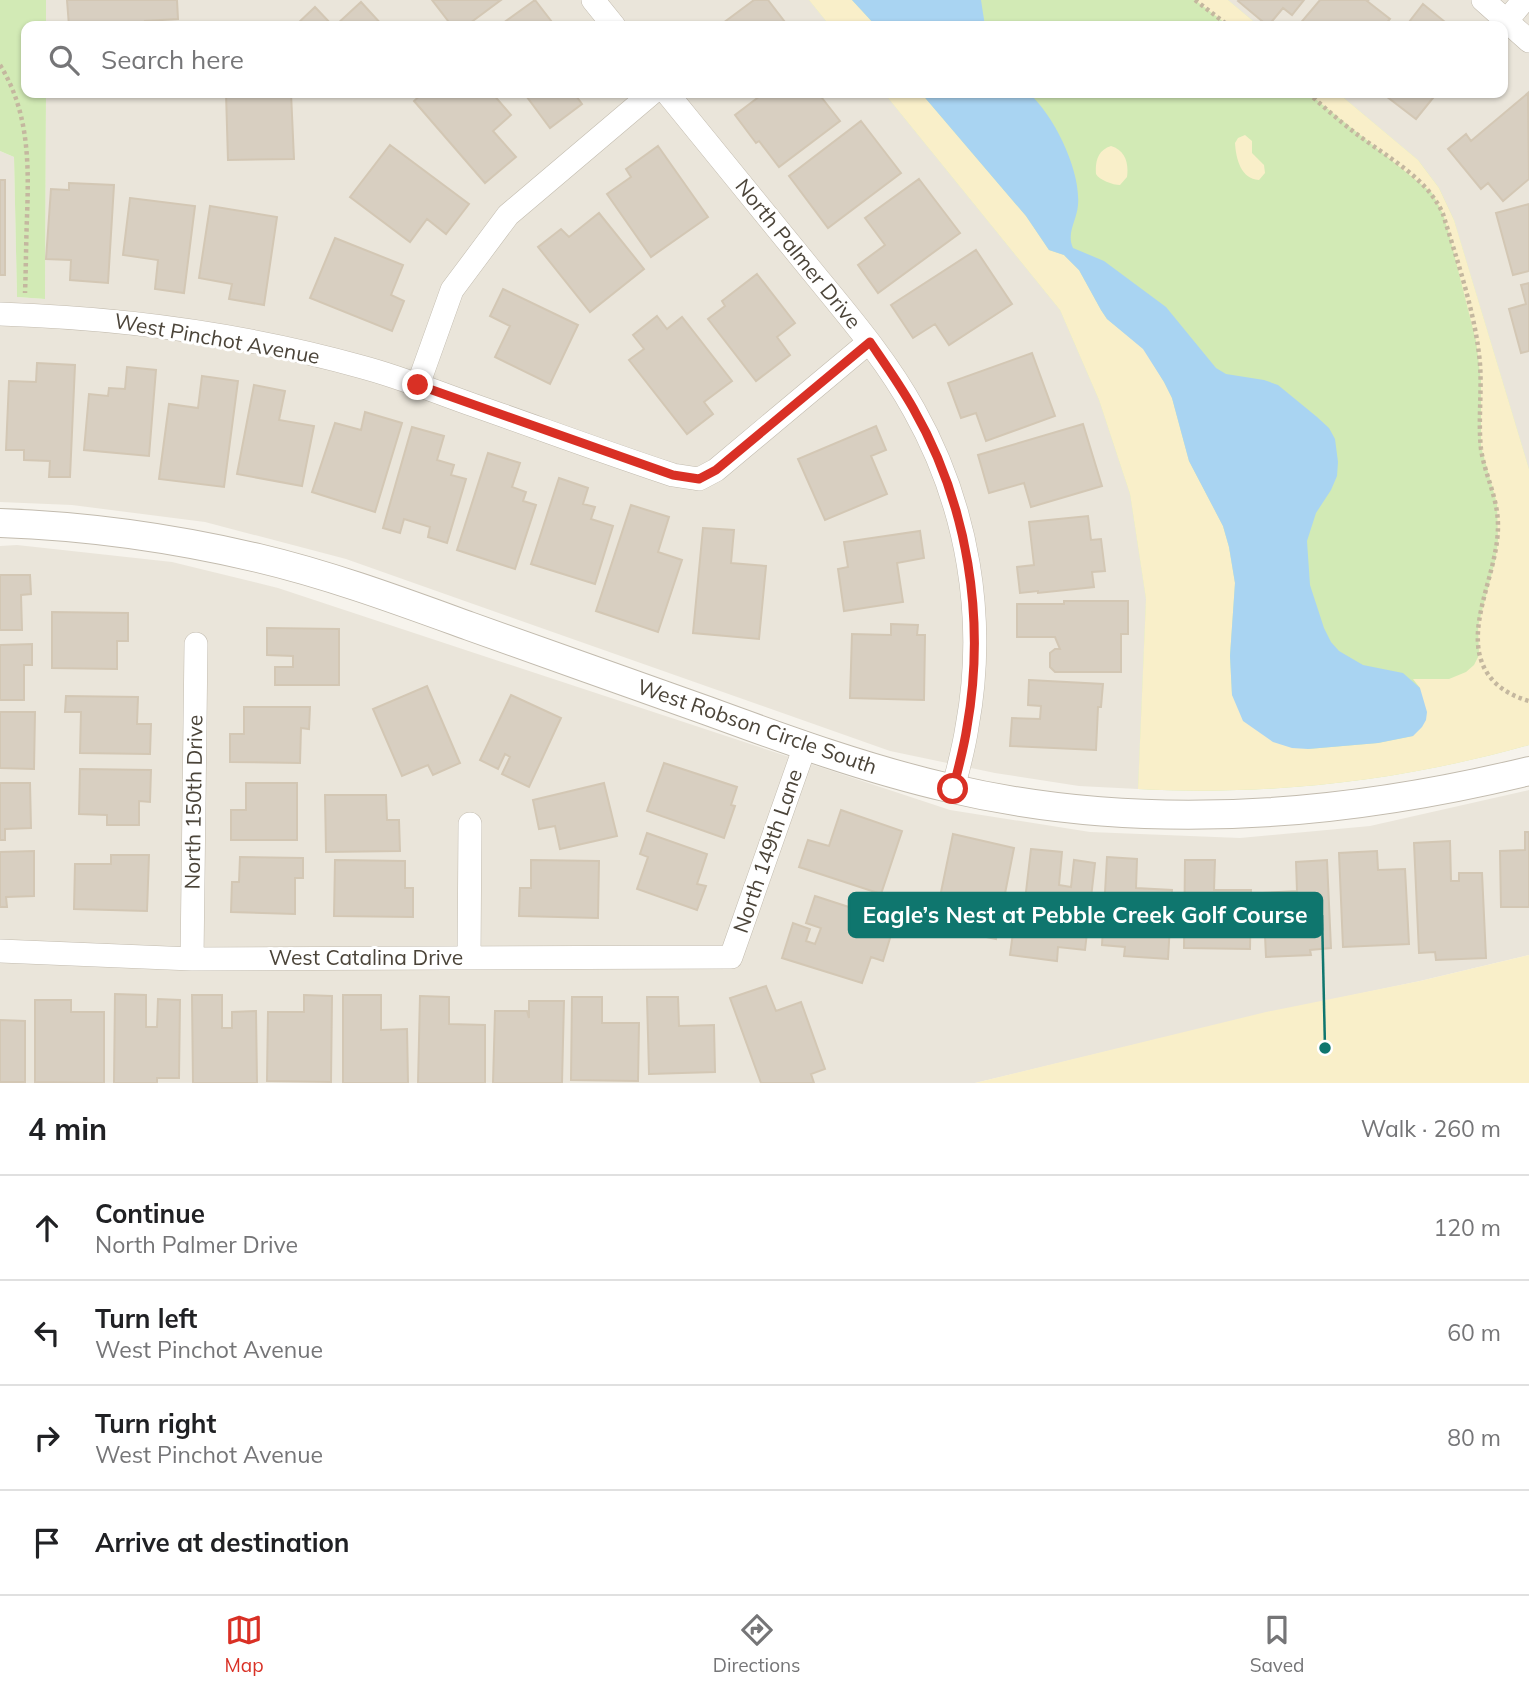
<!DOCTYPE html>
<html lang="en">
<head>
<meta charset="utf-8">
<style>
	body { margin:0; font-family:Mulish,sans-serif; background:#f6f6f6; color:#202124 }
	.stop { position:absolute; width:21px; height:21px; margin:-16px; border:5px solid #d93025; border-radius:50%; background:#fff }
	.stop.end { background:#d93025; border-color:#fff; box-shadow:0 2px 7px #0008 }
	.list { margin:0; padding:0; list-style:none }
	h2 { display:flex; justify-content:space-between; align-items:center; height:91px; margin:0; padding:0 28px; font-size:30px }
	h2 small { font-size:23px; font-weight:400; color:#757577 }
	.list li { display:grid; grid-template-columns:46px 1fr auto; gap:21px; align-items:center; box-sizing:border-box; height:105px; padding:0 28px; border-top:2px solid #e0e0e0 }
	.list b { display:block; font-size:26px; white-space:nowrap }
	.list p { margin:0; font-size:23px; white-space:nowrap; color:#757577 }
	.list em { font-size:23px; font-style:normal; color:#757577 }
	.icon { flex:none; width:38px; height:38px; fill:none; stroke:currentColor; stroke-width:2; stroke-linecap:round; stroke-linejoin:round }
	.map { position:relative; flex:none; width:1529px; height:1083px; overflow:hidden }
	.search { position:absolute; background:#fff; box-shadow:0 2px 5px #0004; left:21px; right:21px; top:21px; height:77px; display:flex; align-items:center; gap:18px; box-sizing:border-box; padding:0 24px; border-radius:14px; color:#757577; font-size:26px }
	.sheet { height:511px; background:#fff }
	nav { display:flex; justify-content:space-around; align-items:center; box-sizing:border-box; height:98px; border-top:2px solid #e0e0e0; background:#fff; font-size:19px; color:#757577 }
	nav a { display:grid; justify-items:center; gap:4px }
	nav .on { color:#d93025 }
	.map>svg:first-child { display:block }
	.residential { fill:#eae5da }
	.green { fill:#d2eab5 }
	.sand { fill:#f9efc9 }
	.water { fill:#a9d4f2 }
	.building { fill:#d8cfc1; stroke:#d3c7b4; stroke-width:2 }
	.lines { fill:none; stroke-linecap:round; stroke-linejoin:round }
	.minor-casing { stroke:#c2bbae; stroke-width:24 }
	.tertiary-casing { stroke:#c2bbae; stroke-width:30 }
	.path { stroke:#c4b79f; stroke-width:4.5; stroke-dasharray:3.5 3.5; stroke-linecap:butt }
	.minor { stroke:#fff; stroke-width:23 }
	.tertiary { stroke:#fff; stroke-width:28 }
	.route { stroke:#d93025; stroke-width:9 }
	.labels { text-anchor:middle; stroke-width:6; stroke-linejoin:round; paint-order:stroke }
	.street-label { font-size:21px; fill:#4b4439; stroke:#fff }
	.leader { fill:none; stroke:#0f766e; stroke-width:2.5 }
	.callout-dot { fill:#0f766e; stroke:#fff; stroke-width:2.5 }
	.callout { fill:#0f766e; stroke:#0f766e; stroke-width:2.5 }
	.callout-label { font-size:23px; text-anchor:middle; font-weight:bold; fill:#fff }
</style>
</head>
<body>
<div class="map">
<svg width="1529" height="1083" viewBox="0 0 1529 1083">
	<rect width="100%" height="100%" fill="#f6f3ec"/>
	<path class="residential" d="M46 0H809L830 26H46Z
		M1228 0H1529V469L1454 220 1418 160 1338 93H1503V26H1259Z
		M46 93H884L1060 310 1099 400 1130 494 1146 599 1138 789 1079 786 995 773 890 751 346 559 205 522 72 505 0 502V151L14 157 17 297 45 299Z
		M17 545 172 562 278 588 950 810 1090 832 1240 838 1370 826 1529 790V955L1420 981 1266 1013 975 1083H0V546Z"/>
	<path class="green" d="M0 0H46V26H26V93H46L45 299 17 297 14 157 0 151Z
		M809 0H1228L1259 26H830Z
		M884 93H1338L1418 160 1439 188 1454 220 1529 469V745C1401 781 1271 796 1138 789L1146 599 1130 494 1099 400 1060 310Z"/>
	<path class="sand" d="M809 0H852L876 26H830Z
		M1195 0H1228L1259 26H1229Z
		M884 93H921L1026 216 1049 250 1064 255 1079 270 1101 310 1107 319 1144 349 1164 382 1172 398 1189 461 1223 526 1229 547 1235 583 1230 656 1232 695 1308 749 1378 743 1413 736 1420 688 1413 679H1449L1466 672 1474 665 1479 655 1478 626 1495 561 1498 540 1497 504 1481 447V381L1476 341 1449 234 1443 214 1432 193 1308 93H1338L1418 160 1439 188 1454 220 1529 469V745C1402 781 1270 796 1138 789L1146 599 1130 494 1099 400 1060 310Z
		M1245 135 1252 141V153L1264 165 1265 173 1259 180C1241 179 1236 159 1235 143L1238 138Z
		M1111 146C1125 150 1129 163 1127 177L1120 185C1113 185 1099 180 1096 174 1095 161 1098 150 1111 146Z
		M1529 955V1083H975L1266 1012 1420 981Z"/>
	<path class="water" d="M852 0H981L985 26H876Z
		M921 93H1029C1054 116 1081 170 1078 205 1077 220 1066 233 1073 248L1104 261 1166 307 1216 368 1226 374 1264 380 1278 385 1317 417 1329 428 1335 439 1338 462 1337 476 1331 490 1316 513 1307 541 1310 585 1324 628 1331 642 1339 651 1363 665 1403 673 1420 688 1427 712 1426 720 1422 727 1413 736 1378 743 1308 749 1292 748 1273 742 1243 721 1232 695 1230 656 1235 583 1229 547 1223 526 1189 461 1172 398 1164 382 1143 349 1107 319 1101 310 1079 270 1064 255 1049 250 1026 216Z"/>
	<path class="building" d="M67 0H177L178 19 145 21 146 26H69Z
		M432 0H501L466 26H452Z
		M535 0 555 26H499Z
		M754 0H768L788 26H719Z
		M1239 0H1304L1292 15 1283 8 1268 26 1238 1Z
		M1320 0H1369L1367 1 1390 19 1384 26H1298Z
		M361 2 383 26H335Z
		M1423 4 1445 22 1441 26H1406Z
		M315 7 333 26H295Z
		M226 93H291L294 159 228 160Z
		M423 93H492L511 115 493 131 516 157 485 183 414 101Z
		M524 93H574L582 104 550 128Z
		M764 93H818L840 121 779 167 759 141 756 143 735 115Z
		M1382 93H1437L1416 119Z
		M1528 93 1529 179 1503 201 1488 183 1481 189 1448 149 1466 134 1471 141Z
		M861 121 901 173 828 228 789 176Z
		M390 145 469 204 446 234 427 219 410 242 350 197Z
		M658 146 708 217 651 257 607 194 631 177 626 169Z
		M919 179 960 233 878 293 858 265 885 245 865 218Z
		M0 180H5V275H0Z
		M69 183 114 185 108 283 70 280 71 260 46 259 51 189 69 190Z
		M130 198 195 206 184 293 155 289 158 260 123 255Z
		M1529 204V271L1513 275 1496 213Z
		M210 206 277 217 264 305 229 299 232 284 199 278Z
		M599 213 644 269 590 312 538 247 561 229 569 237Z
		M335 238 403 265 391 295 404 301 392 331 310 298Z
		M976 250 1012 304 949 345 935 324 913 338 891 305Z
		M757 274 795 323 777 337 790 355 756 381 708 319 725 306 722 301Z
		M1529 283V351L1521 353 1509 309 1526 304 1521 285Z
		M503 289 578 325 550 384 495 357 510 326 490 316Z
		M657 316 667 329 682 317 732 381 704 402 713 414 687 434 629 360 644 349 633 335Z
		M1032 353 1055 416 986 441 976 413 961 418 948 383Z
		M37 363 75 365 70 477H49L50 461 24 460V450H6L9 381 36 382Z
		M127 367 156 370 149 456 84 450 89 394 108 396 109 388 125 389Z
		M202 376 238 381 224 487 159 479 169 404 198 408Z
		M254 385 285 391 279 420 314 426 302 486 237 474Z
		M365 412 402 423 375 512 312 492 335 423 361 430Z
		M1083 424 1102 486 1031 507 1024 483 989 493 978 455Z
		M876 426 886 450 871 456 887 494 825 520 798 459Z
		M412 427 444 436 437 460 454 465 451 475 466 479 447 543 428 537 430 527 404 519 400 533 383 528Z
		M488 453 520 463 512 487 526 492 523 501 536 505 515 569 457 550Z
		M559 478 588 488 583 504 595 507 591 519 613 526 595 584 531 564Z
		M631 505 669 517 658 552 682 560 658 632 596 611Z
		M1088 516 1091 540 1101 539 1105 571 1092 572 1094 587 1038 593V591L1020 593 1017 567 1034 565 1029 522Z
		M703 528 734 530 731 563 766 566 759 639 693 633Z
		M920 531 924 558 897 563 903 602 844 611 838 569 848 567 844 542Z
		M0 575H30L31 594 21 595 22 630H0Z
		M1064 601H1128V634H1121V672H1055L1050 667V653L1055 649H1060L1055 637H1017V604H1064Z
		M52 612 128 613V641H117V669L52 668Z
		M891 624 918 625 917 635H925L924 700 850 698 852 634 891 635Z
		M267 628 339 629V685H275V667H293V656L267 655Z
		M32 644V665H24V700H0V645Z
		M1029 680 1103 684 1101 707H1098L1096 750 1010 746 1012 718 1040 719 1041 706 1028 705Z
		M427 686 460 763 433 775 428 765 402 776 373 709Z
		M511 695 561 718 529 787 502 774 510 757 505 754 498 769 480 760Z
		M66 696 138 697 137 724H151L150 754 80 753 81 712H65Z
		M244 707H310L309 729 301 728 300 763 230 762V734H244Z
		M0 712H35L34 769 0 768Z
		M664 763 737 787 731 805 735 806 724 838 647 811Z
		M80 769 151 770 150 802 139 801V825H107V815L79 814Z
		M0 783H30L31 828 5 829V840H0Z
		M246 783H297V840H231V810H246Z
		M604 783 617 836 560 849 555 826 539 829 533 800Z
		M325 795H386L387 820H399L400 851 326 852Z
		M841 810 902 831 881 894 799 867 808 840 829 846Z
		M1525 832H1529V907H1501L1500 851 1525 850Z
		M647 833 707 854 697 884 706 886 697 910 637 889 648 857 640 854Z
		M953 834 1014 848 996 939 934 926Z
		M1450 841 1451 881H1459V873H1482L1486 958 1436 960 1435 952 1419 953 1414 843Z
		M1031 849 1062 852 1059 885 1071 887 1074 860 1095 863 1085 950 1058 947 1057 961 1010 955 1014 925 1022 926Z
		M34 851V896L6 897 7 907H0V852Z
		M1377 851 1378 870 1405 869 1409 944 1343 947 1339 853Z
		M111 855H149L147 911 74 909 75 864H111Z
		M240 857 303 858V878H295V914L231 912 232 882H239Z
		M1107 857 1137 859 1136 888 1172 890 1168 959 1124 956 1125 947 1102 945Z
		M335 860 405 861V888H413V917L334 916Z
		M531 860 599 861 598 918 519 916 520 888H531Z
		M1185 860H1215L1214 890H1251L1250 949 1184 948Z
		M1327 860 1331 948 1310 950 1311 955 1266 957 1263 893 1297 891 1296 862Z
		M815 896 895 922 883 961 871 957 862 983 782 958 793 923 810 929 806 941 815 944 821 928 806 923Z
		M766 986 776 1011 801 1002 825 1069 811 1074 814 1083H761L730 998Z
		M115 994 146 995V1027H157L158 999 180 1000 179 1078H157V1083H114Z
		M192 995H222V1028H232V1012L256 1011 257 1083H193Z
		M304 995 332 996 331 1082 267 1081 268 1012H304Z
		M343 995H381V1030L407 1029 408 1083H343Z
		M420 996 449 997V1024L485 1025V1083H418Z
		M572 997H602V1023H639L638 1081 571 1080Z
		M647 997H678L679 1026 714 1025 715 1072 649 1074Z
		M35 1000H71V1012H104V1083L35 1082Z
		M529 1001H564L562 1083H493L495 1011H527L529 1018Z
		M0 1020 25 1021V1082H0Z"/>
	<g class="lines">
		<defs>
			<path id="minor" d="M593 0 614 26
				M1483 0 1529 41
				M1507 20 1524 0
				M667 93C714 150 760 208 807 265 845 312 885 357 914 410 968 506 987 619 967 727 964 748 958 769 953 789
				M0 314C122 318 244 334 362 367 400 377 436 392 473 405 539 428 606 453 673 475L699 479 716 470 869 342
				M418 385 452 290 508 215 652 93
				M0 951 192 959 731 957 805 746
				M469 958 470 824
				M192 959 196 644"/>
			<path id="tertiary" d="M0 523C87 526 173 538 258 558 330 575 400 601 469 626 549 654 628 683 708 711 787 740 867 769 949 788 1140 833 1340 817 1529 771"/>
		</defs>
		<use href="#minor" class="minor-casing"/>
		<use href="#tertiary" class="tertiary-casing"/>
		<path class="path" d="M1195 0 1229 26
			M0 65C29 112 29 163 27 217 26 242 26 267 25 293
			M1308 93C1323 106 1338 120 1354 132 1385 156 1427 177 1443 214 1457 260 1476 315 1480 364 1482 392 1478 421 1481 449 1485 476 1498 497 1498 526 1498 568 1472 613 1479 652 1484 679 1504 694 1529 701"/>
		<use href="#minor" class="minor"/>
		<use href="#tertiary" class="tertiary"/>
	</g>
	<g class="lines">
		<path class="route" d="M418 385 673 475 699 479 716 470 870 342C885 364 900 385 913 408 968 504 986 619 967 727 964 748 958 769 953 789"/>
	</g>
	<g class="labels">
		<g class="street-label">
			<text transform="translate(798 254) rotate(51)" y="7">North Palmer Drive</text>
			<text transform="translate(217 339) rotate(10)" y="7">West Pinchot Avenue</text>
			<text transform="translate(757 727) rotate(19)" y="7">West Robson Circle South</text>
			<text transform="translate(194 802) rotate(-89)" y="7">North 150th Drive</text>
			<text transform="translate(768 851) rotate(-71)" y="7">North 149th Lane</text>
			<text x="366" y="965">West Catalina Drive</text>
		</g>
	</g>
	<path class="leader" d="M1325 1048L1322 915"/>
	<circle class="callout-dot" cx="1325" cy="1048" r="7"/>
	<rect class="callout" x="849" y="893" width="473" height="44" rx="7"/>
	<g class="callout-label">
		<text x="1085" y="923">Eagle’s Nest at Pebble Creek Golf Course</text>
	</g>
</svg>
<div class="stop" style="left:953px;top:789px"></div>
<div class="stop end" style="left:418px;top:385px"></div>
<div class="search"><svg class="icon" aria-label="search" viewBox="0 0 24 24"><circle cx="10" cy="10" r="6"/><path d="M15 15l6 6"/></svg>Search here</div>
</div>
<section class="sheet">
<h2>4 min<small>Walk · 260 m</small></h2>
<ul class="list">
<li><svg class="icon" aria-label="ahead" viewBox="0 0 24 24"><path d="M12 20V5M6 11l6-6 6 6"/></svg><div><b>Continue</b><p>North Palmer Drive</p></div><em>120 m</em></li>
<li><svg class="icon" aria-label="left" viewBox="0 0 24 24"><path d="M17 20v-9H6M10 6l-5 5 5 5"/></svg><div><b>Turn left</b><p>West Pinchot Avenue</p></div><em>60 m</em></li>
<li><svg class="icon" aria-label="right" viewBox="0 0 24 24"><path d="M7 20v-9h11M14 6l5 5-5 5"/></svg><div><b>Turn right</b><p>West Pinchot Avenue</p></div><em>80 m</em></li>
<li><svg class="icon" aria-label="arrive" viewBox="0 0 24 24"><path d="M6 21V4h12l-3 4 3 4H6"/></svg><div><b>Arrive at destination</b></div></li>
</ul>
</section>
<nav>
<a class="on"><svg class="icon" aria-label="map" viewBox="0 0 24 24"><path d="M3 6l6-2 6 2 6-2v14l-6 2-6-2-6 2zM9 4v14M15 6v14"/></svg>Map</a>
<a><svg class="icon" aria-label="directions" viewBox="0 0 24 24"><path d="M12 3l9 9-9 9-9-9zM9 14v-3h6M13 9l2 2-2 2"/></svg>Directions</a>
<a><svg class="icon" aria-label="saved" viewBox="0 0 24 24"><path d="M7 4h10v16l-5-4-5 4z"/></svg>Saved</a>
</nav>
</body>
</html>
